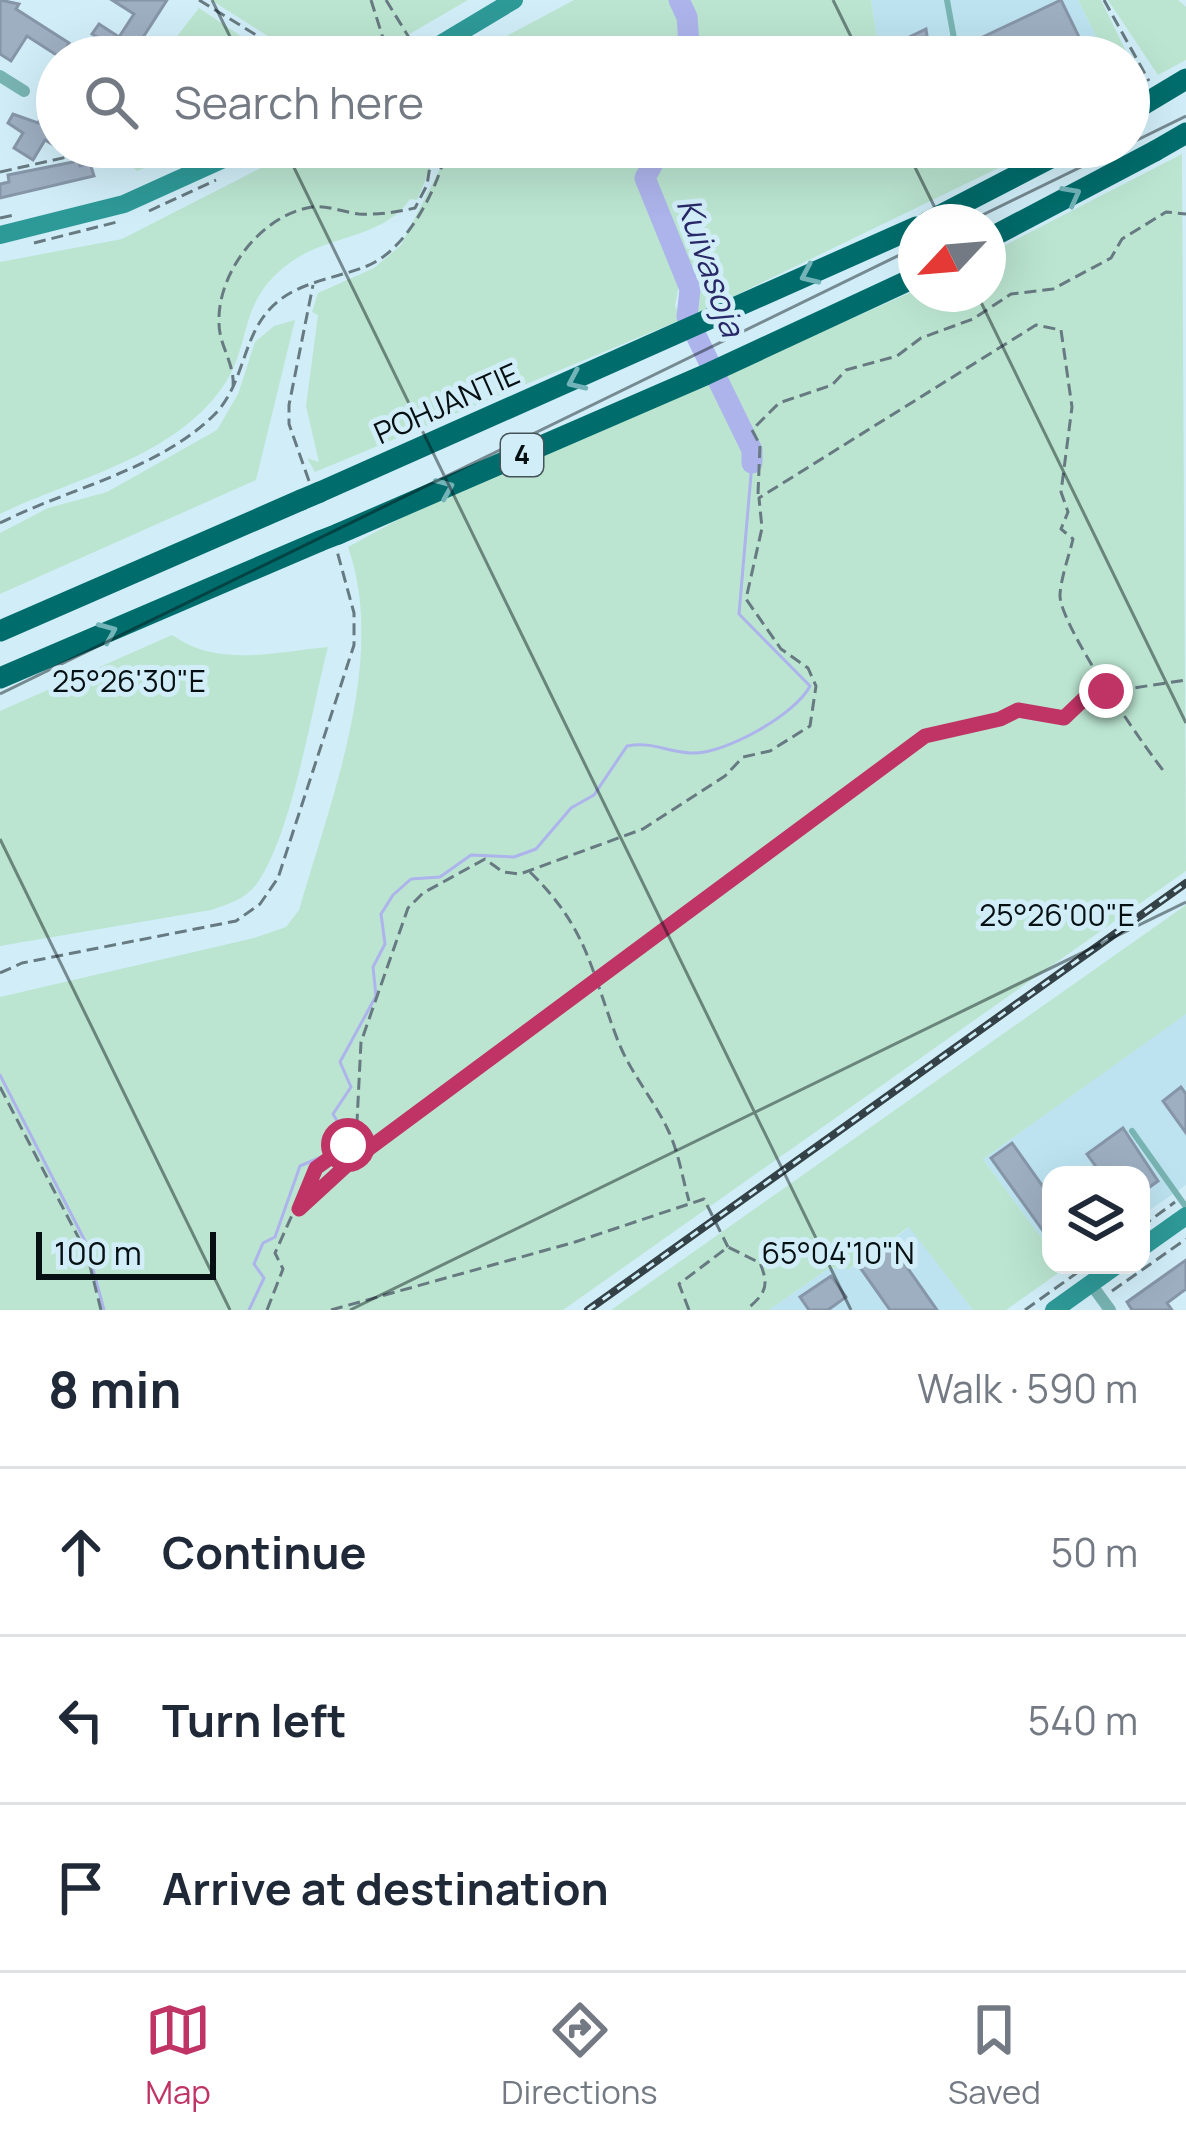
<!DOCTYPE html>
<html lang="en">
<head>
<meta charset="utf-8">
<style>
	body { margin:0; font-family:Manrope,sans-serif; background:#f6f6f7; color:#1f2937 }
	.controls { position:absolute; right:36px; bottom:36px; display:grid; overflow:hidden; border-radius:24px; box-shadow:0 12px 48px #0002 }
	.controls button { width:108px; height:108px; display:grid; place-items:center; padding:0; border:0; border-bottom:3px solid #e0e1e3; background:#fff; color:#1f2937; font:60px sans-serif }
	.compass { position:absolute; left:898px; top:204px; width:108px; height:108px; border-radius:50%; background:#fff; box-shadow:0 12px 48px #0002; rotate:244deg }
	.scale { position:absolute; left:36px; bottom:30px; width:180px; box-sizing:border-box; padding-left:12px; border:6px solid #061013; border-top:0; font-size:33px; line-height:42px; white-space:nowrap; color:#061013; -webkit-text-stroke:9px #d1eef8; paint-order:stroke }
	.stop { position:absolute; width:36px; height:36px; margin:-27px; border:9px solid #c03365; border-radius:50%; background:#fff }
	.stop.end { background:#c03365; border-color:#fff; box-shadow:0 3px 12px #0008 }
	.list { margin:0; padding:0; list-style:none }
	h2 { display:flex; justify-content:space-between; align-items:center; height:156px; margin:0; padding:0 48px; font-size:51px }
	h2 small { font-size:39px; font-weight:400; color:#747a83 }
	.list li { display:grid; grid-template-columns:78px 1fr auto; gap:36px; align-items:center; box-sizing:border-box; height:168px; padding:0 48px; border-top:3px solid #e0e1e3 }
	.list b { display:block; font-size:45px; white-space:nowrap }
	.list em { font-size:39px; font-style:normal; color:#747a83 }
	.icon { flex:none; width:66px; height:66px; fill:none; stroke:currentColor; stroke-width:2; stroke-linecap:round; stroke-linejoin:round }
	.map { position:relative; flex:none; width:1186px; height:1310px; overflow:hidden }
	.search { position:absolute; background:#fff; box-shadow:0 12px 48px #0002; left:36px; right:36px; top:36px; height:132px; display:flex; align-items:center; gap:30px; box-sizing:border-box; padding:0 42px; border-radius:66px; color:#747a83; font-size:45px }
	.sheet { height:660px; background:#fff }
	nav { display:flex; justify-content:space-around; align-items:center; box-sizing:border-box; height:168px; border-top:3px solid #e0e1e3; background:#fff; font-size:33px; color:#747a83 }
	nav a { display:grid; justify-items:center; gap:6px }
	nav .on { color:#c03365 }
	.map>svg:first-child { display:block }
	.built { fill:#bde3f0 }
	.green { fill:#bbe5d1 }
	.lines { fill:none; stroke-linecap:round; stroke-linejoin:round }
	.stream { stroke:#adb4eb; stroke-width:3 }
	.river { stroke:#adb4eb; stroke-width:21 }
	.building { fill:#9eafc2; stroke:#8696a8; stroke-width:3 }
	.path { stroke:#677a81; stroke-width:3; stroke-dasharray:12 6; stroke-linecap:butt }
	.lane { stroke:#78b4b2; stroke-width:6 }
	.street { stroke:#78b4b2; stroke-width:12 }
	.secondary { stroke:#2e9a98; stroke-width:18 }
	.highway { stroke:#006d6c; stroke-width:21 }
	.rail-casing { stroke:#344247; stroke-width:8 }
	.rail { stroke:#d1eef8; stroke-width:3; stroke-dasharray:9; stroke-linecap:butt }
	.path-bridge { stroke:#677a81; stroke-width:3; stroke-dasharray:12 6; stroke-linecap:butt }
	.highway-bridge { stroke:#006d6c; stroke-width:21 }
	.oneway { stroke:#73b4b9 }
	.route { stroke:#c03365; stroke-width:15 }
	.ticks { fill:none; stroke:#061013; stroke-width:3; stroke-opacity:0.45 }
	.labels { text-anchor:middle; stroke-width:10; stroke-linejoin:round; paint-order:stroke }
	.shield { fill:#d1eef8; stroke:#435358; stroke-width:3 }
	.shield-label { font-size:27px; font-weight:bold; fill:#061013 }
	.street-label { font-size:30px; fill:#061013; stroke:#d1eef8 }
	.water-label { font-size:33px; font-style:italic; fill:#292868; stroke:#d1eef8 }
	.ticks-label { font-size:30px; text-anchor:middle; fill:#061013; stroke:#d1eef8; stroke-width:10; stroke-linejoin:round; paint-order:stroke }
</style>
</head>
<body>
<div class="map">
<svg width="1186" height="1310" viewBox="0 0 1186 1310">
	<rect width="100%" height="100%" fill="#d1eef8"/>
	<path class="built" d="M871 0H1078L1103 50 1089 57H880Z
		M1186 1013V1185L1141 1216V1175H1051V1251L983 1159Z
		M910 1227 973 1310H769L829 1268 850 1269Z"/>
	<path class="green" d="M211 0H468L370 57H301Z
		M574 0H871L880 57H467Z
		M1078 0H1101L1142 84 1129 93V57H1089L1103 50Z
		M1108 0H1178L1186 7V60L1158 75Z
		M199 8 272 57H161Z
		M121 147H196L137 171 120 154Z
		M302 147H439L417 200 410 199C385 238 328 235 291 262 235 302 254 344 222 388 171 459 74 478 0 514V262L122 239Z
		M451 147H894L896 154 909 147H1042L695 315 694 289 679 244 670 247 679 285 675 306 683 319 315 472 307 458 319 462 306 406 318 315 312 312 318 293 374 268 401 245Z
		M1182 154 1186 871 563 1310H0V997L254 938 286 927 299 910C332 796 387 658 348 547L403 517 916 290 988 294V254Z
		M295 320 256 480 0 594V533L48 508 107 492 217 430 238 394 255 342 274 326Z
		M172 635C218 668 274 652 328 647 311 712 293 830 258 882 247 899 229 904 211 910L0 946V711Z
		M1186 905V1014L983 1159 1051 1251V1265L1064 1269 1006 1310H973L909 1227 849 1269 829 1268 769 1310H611Z"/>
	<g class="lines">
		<path class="stream" d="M0 1075 86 1243 104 1310
			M249 1310 264 1278 254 1264 263 1243 275 1237 300 1166 333 1152 343 1131 333 1114 351 1087 340 1062 376 996 373 967 385 944 381 914 393 895 411 879 440 877 471 855 514 857 536 849 571 808 594 795 627 746C652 741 667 752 691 753 724 755 796 714 810 686L739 614 752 463"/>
		<path class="river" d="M679 0 687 17 690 57
			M662 147 645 178 690 289 687 317 752 450V463"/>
	</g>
	<path class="building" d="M0 0 19 4 16 9 69 43 64 51 58 56 27 36 11 61 0 54Z
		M112 0H167L131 56 92 34 99 24 119 37 134 14Z
		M1061 0 1081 41 1048 57H972L966 45Z
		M926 29 930 57H894L893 45Z
		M57 92V147L45 140 33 160 14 148 23 133 8 123 13 114 38 123Z
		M78 161 80 166 90 163 94 176 0 198V184L9 182 8 175Z
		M1181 1087 1186 1094V1133L1163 1101Z
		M1123 1128 1158 1181 1141 1193V1175H1102L1087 1154Z
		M1012 1143 1051 1198V1242L991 1158Z
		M890 1243 937 1310H890L859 1266Z
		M1186 1260V1289L1167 1303 1172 1310H1132L1127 1302Z
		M831 1276 846 1297 828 1310H809L800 1297Z"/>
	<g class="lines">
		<path class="path" d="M199 0 292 57
			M371 0 388 54
			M386 0 405 31
			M1104 0 1149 81
			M387 57 411 43
			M263 157 283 147
			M0 172 76 155
			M149 211 216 180
			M0 218 14 215
			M34 243 117 222
			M233 387C235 363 219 346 219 323 217 273 261 215 312 207 327 205 343 212 359 214 378 215 397 212 415 208L427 185 433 147
			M309 481 289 424V405L313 285
			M758 494 760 445 752 430 779 403 832 385 846 370 897 356 921 338 973 319 1011 294 1053 289 1111 258 1122 239 1166 212 1186 214
			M0 523C69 488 156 471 213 416 248 382 240 329 281 299 305 281 340 277 367 266 407 250 439 187 447 147
			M530 872C588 929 590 968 618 1041 630 1072 654 1100 668 1130 679 1153 682 1177 689 1201
			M0 973 22 963 236 921 260 904 278 878 354 645V613L337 551
			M0 1087 87 1254 101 1310
			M301 1208 348 1164 925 736 1000 719 1018 710 1064 718 1087 695 1186 680
			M1141 1227 1175 1202
			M1112 1291 1186 1239
			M267 1310 283 1269 275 1253 307 1182 348 1145 357 1122 361 1042 408 908 423 893 485 859 503 872 520 874 643 829 725 776 743 757 770 751 810 726 816 686 808 668 781 649 746 599 762 528 759 498 1036 325 1061 330 1072 407 1061 492 1068 512 1061 529 1073 539C1069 556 1061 577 1060 595 1059 624 1144 747 1166 774
			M331 1310 575 1242 704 1199 728 1247
			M689 1310 679 1284 728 1247 760 1263C770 1287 765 1294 746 1310
			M1025 1310 1088 1265"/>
		<path class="lane" d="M947 0 955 44
			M1132 1131 1186 1207"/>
		<path class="street" d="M0 76 24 91
			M1091 1284 1110 1310"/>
		<path class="secondary" d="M419 57 514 0
			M0 235 124 204 250 147
			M1141 1248 1186 1216
			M1054 1310 1117 1265"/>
		<path class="highway" d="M927 222 1072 147
			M988 239 1155 151
			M320 492 916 227
			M338 534 705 375 916 277
			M0 631 301 500
			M0 678 320 541"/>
		<defs>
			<path id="rail" d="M588 1310 1186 883"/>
		</defs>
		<use href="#rail" class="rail-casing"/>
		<use href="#rail" class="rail"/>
		<path class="path-bridge" d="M405 31 421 57"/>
		<path class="highway-bridge" d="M1131 112 1186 79
			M1155 151 1186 133
			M301 500 320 492
			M320 541 338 534"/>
	</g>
	<defs><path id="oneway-chevron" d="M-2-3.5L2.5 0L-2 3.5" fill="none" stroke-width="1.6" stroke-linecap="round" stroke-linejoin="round" transform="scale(3)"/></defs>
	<g class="oneway">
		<use href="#oneway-chevron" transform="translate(1072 195) rotate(-28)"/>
		<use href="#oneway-chevron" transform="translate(809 275) rotate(156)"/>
		<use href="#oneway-chevron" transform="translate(576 381) rotate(156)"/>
		<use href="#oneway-chevron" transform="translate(445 488) rotate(-23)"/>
		<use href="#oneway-chevron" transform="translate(108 632) rotate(-23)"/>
	</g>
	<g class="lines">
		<path class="route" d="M348 1145 316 1168 299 1209 348 1164 925 736 1000 719 1018 710 1064 718 1088 695 1106 691"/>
	</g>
	<path class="ticks" d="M212 0 240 57M833 0 861 57M1129 144 1186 116M284 147 851 1310M905 147 942 222M968 222 1122 147M977 294 1186 723M0 694 916 247M0 839 230 1310M350 1310 1186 902"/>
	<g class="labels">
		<rect class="shield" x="501" y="434" width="42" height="42" rx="9"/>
		<g class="shield-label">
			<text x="522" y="464">4</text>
		</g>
		<g class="street-label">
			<text transform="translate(447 404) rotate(-24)" y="10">POHJANTIE</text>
		</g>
		<g class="water-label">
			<text transform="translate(711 267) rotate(71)" y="12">Kuivasoja</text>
		</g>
	</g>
	<g class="ticks-label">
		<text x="129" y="692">25°26'30"E</text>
		<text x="1057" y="926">25°26'00"E</text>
		<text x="838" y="1264">65°04'10"N</text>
	</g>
</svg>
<div class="controls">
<button><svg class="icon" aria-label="layers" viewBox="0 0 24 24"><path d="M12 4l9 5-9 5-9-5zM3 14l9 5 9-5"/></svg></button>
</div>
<svg class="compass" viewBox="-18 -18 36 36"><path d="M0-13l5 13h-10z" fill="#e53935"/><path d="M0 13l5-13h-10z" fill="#747a83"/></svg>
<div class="scale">100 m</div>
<div class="stop" style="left:348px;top:1145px"></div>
<div class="stop end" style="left:1106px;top:691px"></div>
<div class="search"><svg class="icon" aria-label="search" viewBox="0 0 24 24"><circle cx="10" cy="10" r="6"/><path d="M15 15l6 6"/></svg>Search here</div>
</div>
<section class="sheet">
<h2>8 min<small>Walk · 590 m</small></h2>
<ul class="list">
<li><svg class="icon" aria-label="ahead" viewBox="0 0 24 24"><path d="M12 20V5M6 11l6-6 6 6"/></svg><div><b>Continue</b></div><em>50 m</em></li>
<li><svg class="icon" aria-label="left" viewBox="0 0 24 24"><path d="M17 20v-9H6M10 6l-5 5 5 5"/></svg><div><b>Turn left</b></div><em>540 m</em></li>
<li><svg class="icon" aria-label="arrive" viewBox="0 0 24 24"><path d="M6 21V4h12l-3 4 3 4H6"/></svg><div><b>Arrive at destination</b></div></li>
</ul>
</section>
<nav>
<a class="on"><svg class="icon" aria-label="map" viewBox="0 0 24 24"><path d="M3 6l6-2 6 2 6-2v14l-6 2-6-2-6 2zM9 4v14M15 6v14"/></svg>Map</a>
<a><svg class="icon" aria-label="directions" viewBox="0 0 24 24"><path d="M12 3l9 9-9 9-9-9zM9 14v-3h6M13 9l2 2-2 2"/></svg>Directions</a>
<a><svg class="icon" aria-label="saved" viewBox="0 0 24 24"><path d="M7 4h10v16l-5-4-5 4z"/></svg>Saved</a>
</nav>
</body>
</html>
